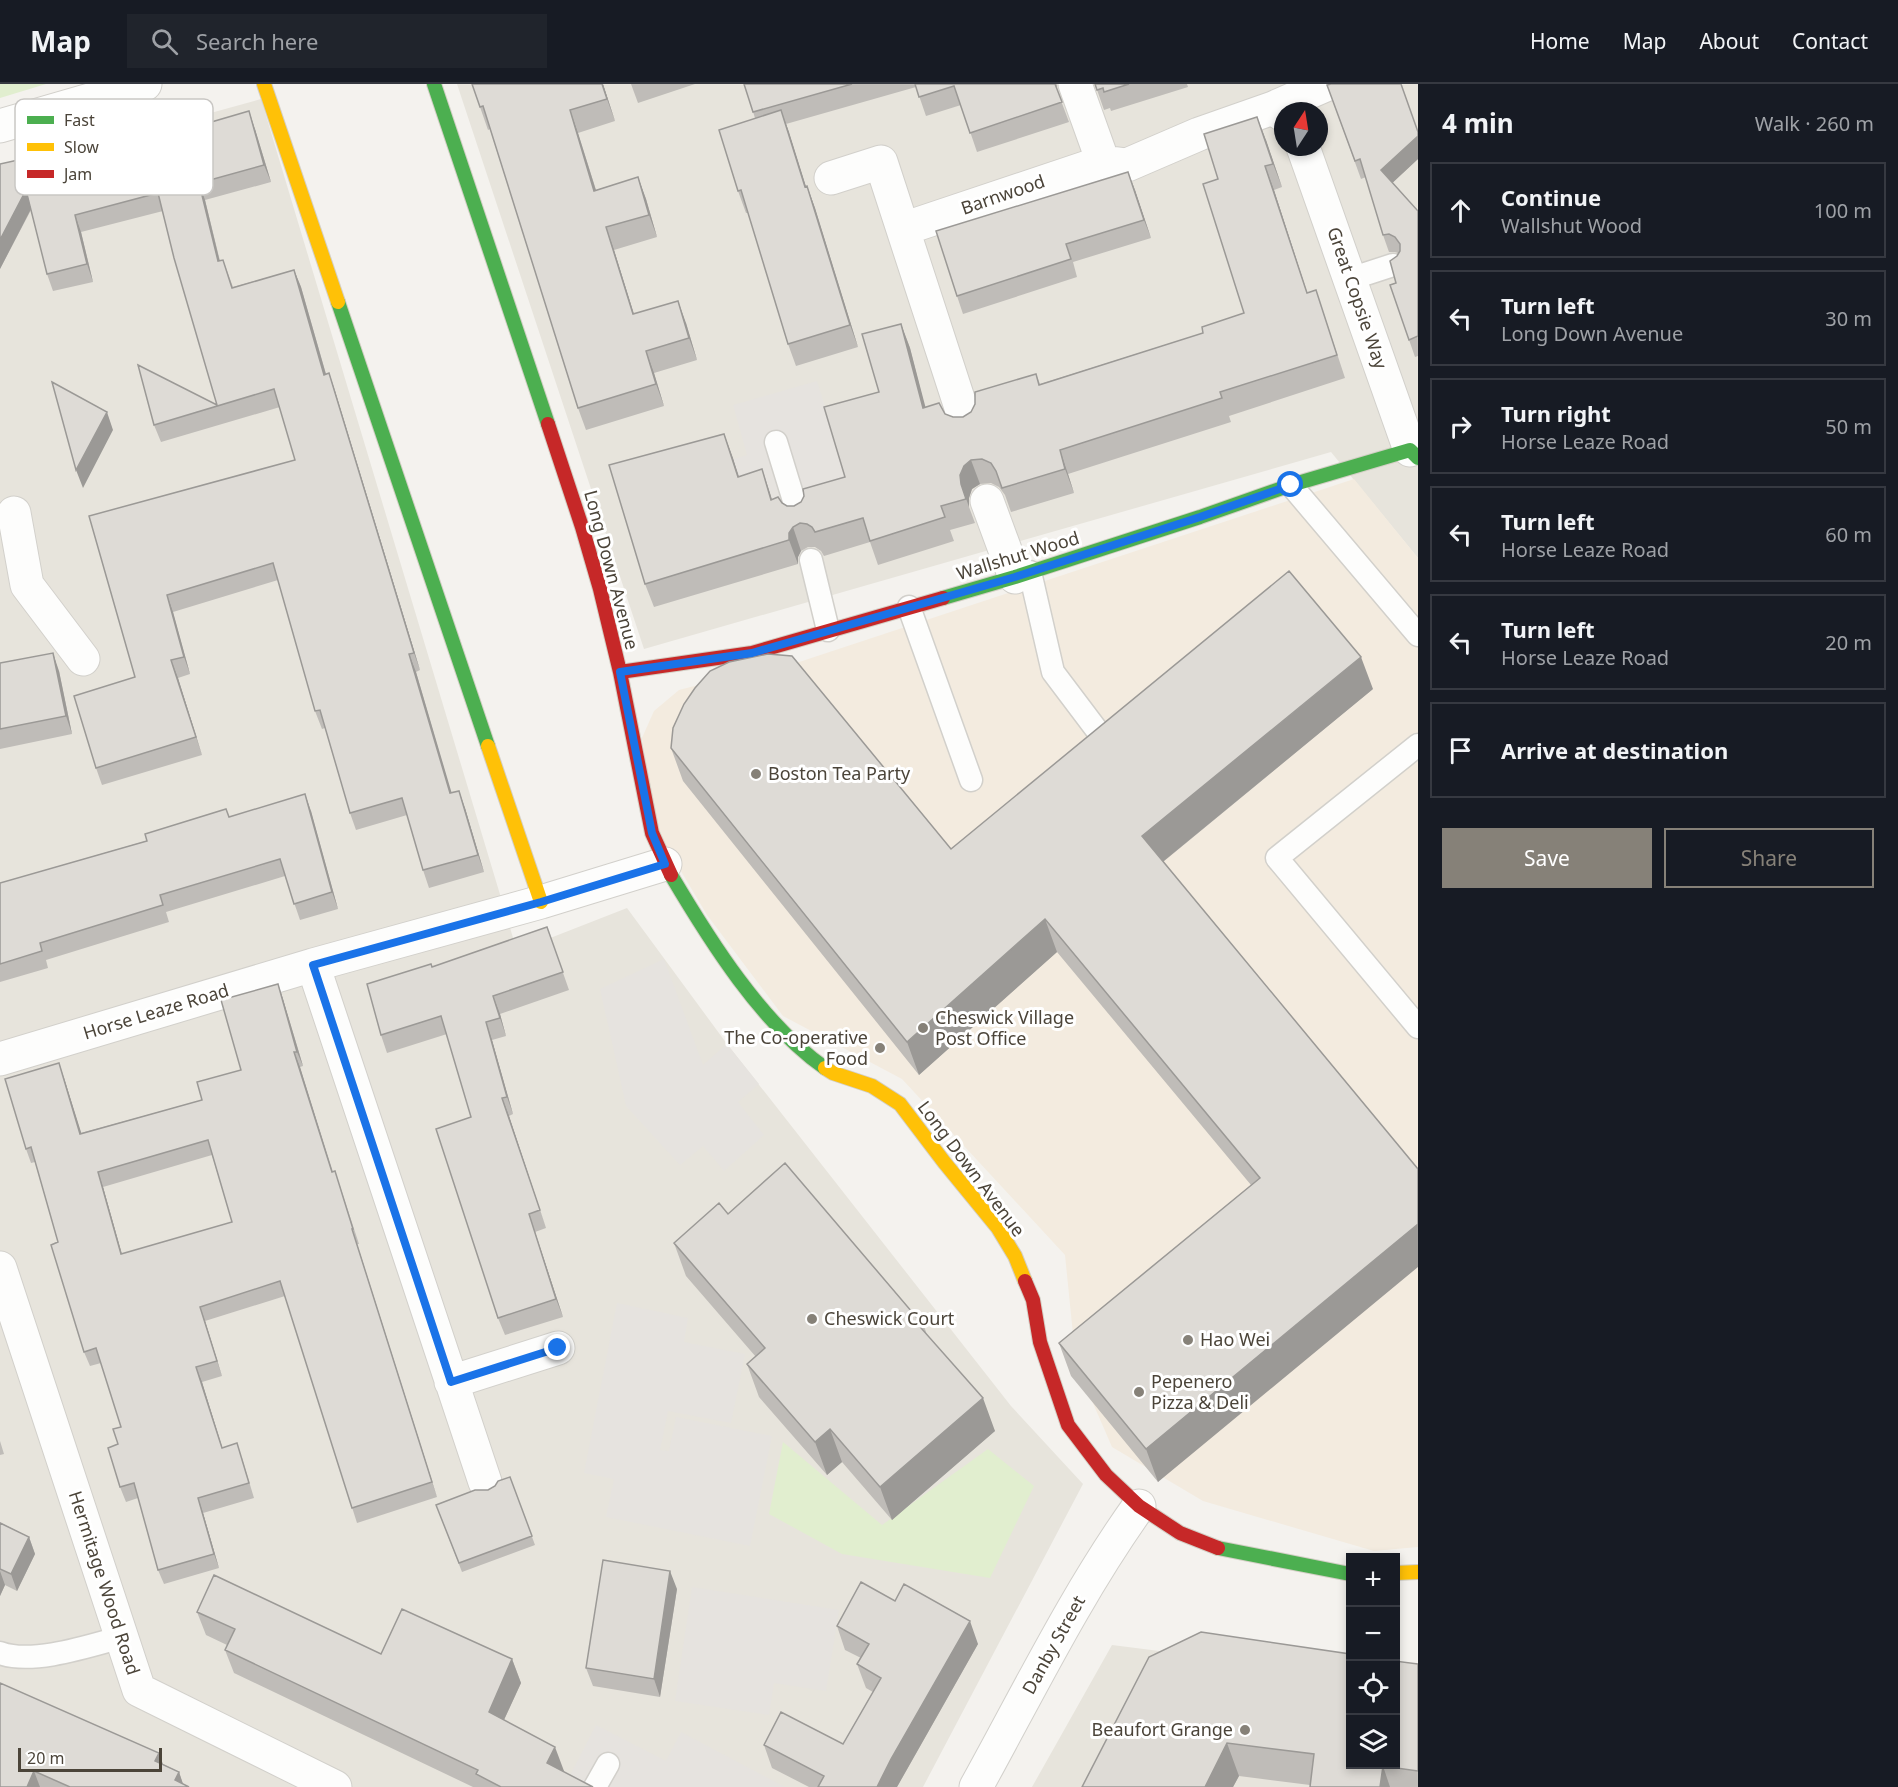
<!DOCTYPE html>
<html lang="en">
<head>
<meta charset="utf-8">
<style>
	body { margin:0; font-family:"Noto Sans",sans-serif; background:#20242c; color:#f1f3f6 }
	.controls { position:absolute; right:18px; bottom:18px; display:grid; overflow:hidden; border-radius:0px; box-shadow:0 3px 9px #0003 }
	.controls button { width:54px; height:54px; display:grid; place-items:center; padding:0; border:0; border-bottom:2px solid #363941; background:#171b24; color:#f1f3f6; font:30px sans-serif }
	.compass { position:absolute; left:1274px; top:18px; width:54px; height:54px; border-radius:50%; background:#171b24; box-shadow:0 3px 9px #0003; rotate:12deg }
	.scale { position:absolute; left:18px; bottom:15px; width:144px; box-sizing:border-box; padding-left:6px; border:3px solid #4b4439; border-top:0; font-size:16px; line-height:21px; white-space:nowrap; color:#4b4439; -webkit-text-stroke:4px #fff; paint-order:stroke }
	.stop { position:absolute; width:18px; height:18px; margin:-14px; border:4px solid #1a73e8; border-radius:50%; background:#fff }
	.stop.end { background:#1a73e8; border-color:#fff; box-shadow:0 2px 6px #0008 }
	.list { margin:0; padding:0; list-style:none }
	h2 { display:flex; justify-content:space-between; align-items:center; height:78px; margin:0; padding:0 24px; font-size:26px }
	h2 small { font-size:20px; font-weight:400; color:#9ea1a6 }
	.list li { display:grid; grid-template-columns:39px 1fr auto; gap:18px; align-items:center; box-sizing:border-box; height:96px; margin:0 12px 12px; padding:0 12px; border:2px solid #363941; border-radius:0px }
	.list b { display:block; font-size:22px; white-space:nowrap }
	.list p { margin:0; font-size:20px; white-space:nowrap; color:#9ea1a6 }
	.list em { font-size:20px; font-style:normal; color:#9ea1a6 }
	.actions { display:flex; gap:12px; padding:18px 24px }
	.actions a { flex:1; padding:14px 0; border:2px solid #868178; border-radius:0px; text-align:center; font-size:21px; color:#868178 }
	.actions .main { background:#868178; color:#fff }
	.icon { flex:none; width:33px; height:33px; fill:none; stroke:currentColor; stroke-width:2; stroke-linecap:round; stroke-linejoin:round }
	.map { position:relative; flex:none; width:1418px; height:1703px; overflow:hidden }
	header { display:flex; align-items:center; gap:36px; box-sizing:border-box; height:84px; padding:0 30px; background:#171b24; border-bottom:2px solid #363941 }
	header strong { font-size:28px }
	nav { display:flex; gap:33px; margin-inline-start:auto; font-size:21px }
	.search { width:420px; height:54px; background:#20242c; display:flex; align-items:center; gap:15px; box-sizing:border-box; padding:0 21px; border-radius:0px; color:#9ea1a6; font-size:22px }
	main { display:flex }
	aside { flex:1; background:#171b24 }
	.map>svg:first-child { display:block }
	.residential { fill:#e7e4dc; fill-rule:evenodd }
	.commercial { fill:#f3ebdf }
	.green { fill:#e1eecf }
	.parking { fill:#e6e3df }
	.lines { fill:none; stroke-linecap:round; stroke-linejoin:round }
	.lane-casing { stroke:#d2d0cb; stroke-width:25 }
	.street-casing { stroke:#d2d0cb; stroke-width:35 }
	.fast-casing { stroke:#d3cfc5; stroke-width:16 }
	.slow-casing { stroke:#d3cfc5; stroke-width:16 }
	.jam-casing { stroke:#d3cfc5; stroke-width:16 }
	.lane { stroke:#fdfdfc; stroke-width:22 }
	.street { stroke:#fdfdfc; stroke-width:33 }
	.fast { stroke:#4caf50; stroke-width:14 }
	.slow { stroke:#ffc107; stroke-width:14 }
	.jam { stroke:#c62828; stroke-width:14 }
	.wall { fill:#bfbcb8; fill-rule:evenodd }
	.shaded-wall { fill:#9b9996 }
	.building { fill:#dedbd6; stroke:#9b9996; stroke-width:1.5; fill-rule:evenodd }
	.route { stroke:#1a73e8; stroke-width:8 }
	.poi-dot { fill:#868178; stroke:#fff; stroke-width:2 }
	.labels { text-anchor:middle; stroke-width:6; stroke-linejoin:round; paint-order:stroke }
	.street-label { font-size:18px; fill:#4b4439; stroke:#fff }
	.poi-label { font-size:18px; fill:#4b4439; stroke:#fff; text-anchor:start }
	.key { fill:#fff; stroke:#c9c7c4; stroke-width:1.5 }
	.key-label { font-size:16px; fill:#4b4439 }
</style>
</head>
<body>
<header>
<strong>Map</strong>
<div class="search"><svg class="icon" aria-label="search" viewBox="0 0 24 24"><circle cx="10" cy="10" r="6"/><path d="M15 15l6 6"/></svg>Search here</div>
<nav><a>Home</a><a>Map</a><a>About</a><a>Contact</a></nav>
</header>
<main>
<div class="map">
<svg width="1418" height="1703" viewBox="0 0 1418 1703">
	<rect width="100%" height="100%" fill="#f4f2ee"/>
	<path class="residential" d="M457 0H1418V474L1331 368 644 565ZM1283 27H1319V63H1283Z
		M261 15 517 867 627 824 727 960 1011 1322 1083 1400 923 1703H0V87Z
		M1112 1561 1350 1591V1680H1396L1418 1703H1032Z"/>
	<path class="commercial" d="M1354 395 1418 474V1463L1374 1467 1203 1417 1112 1363 1076 1280 1065 1171 902 995 783 932 707 831 656 745 642 654 654 627 679 606 714 597 778 585Z"/>
	<path class="green" d="M0 0H46L0 14Z
		M783 1358 882 1441 988 1365 1034 1402 990 1494 842 1470 769 1430Z"/>
	<path class="parking" d="M817 297 854 416 779 439 770 409 681 391 747 371 733 321Z
		M664 875 703 981 727 960 759 1000 738 1018 764 1051 724 1087 703 1062 680 1081 626 1022 600 905Z
		M617 1219 688 1234 684 1258 745 1270 731 1339 668 1327 660 1366 669 1367 676 1333 772 1352 750 1462 606 1433 614 1395 584 1389Z
		M692 1503 839 1526 826 1607 774 1599 769 1631 675 1617Z
		M596 1641 666 1677 681 1648 785 1703H564Z"/>
	<g class="lines">
		<defs>
			<path id="lane" d="M1350 195 1393 181
				M776 358 799 433
				M1291 401 1418 551
				M811 476 828 546
				M1030 488 1053 588 1096 645
				M909 523 971 696
				M1418 661 1277 774 1418 943
				M0 1569C32 1581 89 1562 122 1553
				M595 1703 608 1680"/>
			<path id="street" d="M1075 0 1103 78 1127 81 1199 50 1273 24 1283 31
				M1273 24 1328 0
				M0 42 145 0
				M1303 63 1410 366
				M831 94 881 78 966 339
				M903 145 1103 78
				M987 417 1015 493
				M14 429 27 501 83 575
				M313 881 485 1398
				M0 975 313 881 541 818 665 780
				M0 1184 139 1606 335 1703
				M451 1298 558 1264
				M976 1703C1028 1609 1076 1510 1139 1422"/>
			<path id="fast" d="M434 0 548 340
				M338 218 488 662
				M943 514 1015 493 1200 433 1291 401 1410 366 1418 374
				M671 791C710 857 762 940 825 984
				M1218 1464 1350 1490"/>
			<path id="slow" d="M264 0 338 218
				M488 662 541 818
				M825 984 833 989 872 1002 900 1020 944 1078 998 1144 1015 1172 1025 1197
				M1396 1489 1418 1488"/>
			<path id="jam" d="M548 340 582 443 600 505 620 588 652 749 671 791
				M620 588 752 569 943 514
				M1025 1197 1033 1216 1040 1258 1068 1341 1106 1391 1139 1422 1180 1449 1218 1464"/>
		</defs>
		<use href="#lane" class="lane-casing"/>
		<use href="#street" class="street-casing"/>
		<use href="#fast" class="fast-casing"/>
		<use href="#slow" class="slow-casing"/>
		<use href="#jam" class="jam-casing"/>
		<use href="#lane" class="lane"/>
		<use href="#street" class="street"/>
		<use href="#fast" class="fast"/>
		<use href="#slow" class="slow"/>
		<use href="#jam" class="jam"/>
	</g>
	<path class="wall" d="M472 0H603L615 37 578 49 596 106 638 93 646 115 657 153 614 166 634 230 686 239 697 276 654 289 664 322 586 346 578 324 490 45 488 46Z
		M631 0H695L638 19Z
		M744 0H1057V6L1069 38 977 68 961 21 926 32 916 3 786 40 806 103 807 102 815 124 858 263 796 282 788 260 748 129H746L738 107 755 34Z
		M1095 0H1187L1188 3 1111 27 1110 24 1104 26Z
		M1327 1 1418 75 1392 99 1418 127V272L1415 273 1390 201 1396 199 1397 172 1398 169 1395 168H1389L1383 151 1366 93 1361 95Z
		M255 45 271 98 205 116 220 177 223 176 233 203 294 186 301 203 326 290 329 289 335 307 420 586 416 588 451 709 465 724 484 788 429 804 423 786 407 731 356 746 350 729 325 644 322 645 315 627 278 496 173 528 190 590 178 594 202 671 102 701 96 684 135 593 89 432 295 376 280 323 161 358 154 341 217 321 163 127 81 148 93 198 53 207 47 190 31 126 0 185V80L54 68 90 53 95 67 144 58Z
		M1266 56 1282 103 1274 106 1307 209 1324 230 1345 294 1229 332 1231 338 1068 390 1074 409 1011 428 1005 411 999 403 991 399 980 400 972 405 969 414V423L975 439 950 446 954 457 878 481 870 458 824 472 821 467 815 463H808L801 467 798 473V480L654 523 645 500 724 350 739 392 772 415 787 422H794L845 393 879 308 901 240 910 264 925 324 945 330 953 333H963L1036 290 1040 300 1203 249 1244 229 1218 95Z
		M1135 106 1151 154 1073 178 1077 193 963 230 957 212Z
		M0 579 59 587 72 650 0 665Z
		M1373 605 1163 778 1418 1085 1158 1398 1071 1292 1059 1259 1251 1101 1057 868 919 991 683 697 671 664 951 765Z
		M311 727 338 825 300 836 285 792 166 828 169 838 46 876 48 884 0 898V799L229 733Z
		M547 843 569 906 500 930 506 952 492 956 513 1030 509 1032 546 1144 535 1148 563 1233 505 1251 498 1234 471 1033 447 950 387 969 381 951 432 883Z
		M278 900 283 915 303 982 300 983 333 1088 340 1102 359 1160H357L437 1413 357 1439 285 1212 205 1237 222 1292 202 1298 222 1364 242 1374 254 1414 203 1429 219 1484 164 1500 158 1486 138 1414 126 1418 120 1403 118 1360 121 1343 101 1279 90 1282 84 1268 58 1158 35 1078 31 1079 26 1065 64 994 81 1049 202 1016 241 986ZM212 1071 232 1138 122 1170 103 1103Z
		M728 1130 924 1242 927 1251 995 1347 892 1436 842 1378 827 1391 759 1313 747 1280 756 1273 686 1192 674 1159Z
		M0 1357 4 1370 0 1371Z
		M510 1393 535 1461 462 1488 436 1421 488 1406Z
		M0 1438 29 1453 35 1470 17 1507 5 1501 0 1512Z
		M677 1505 660 1613 593 1602 586 1584Z
		M895 1517 978 1560 897 1703H809L772 1684 764 1661 843 1660 873 1608 866 1604 857 1580 861 1574 845 1566 837 1542Z
		M197 1528 381 1570 512 1575 521 1599 504 1636 564 1687 563 1688 593 1703H473L234 1589 225 1566 227 1561 206 1551Z
		M1418 1580V1703H1310V1701L1239 1692 1233 1703H1082Z
		M0 1599 179 1688 183 1700 189 1703H0Z"/>
	<path class="shaded-wall" d="M602 0H603L615 37 607 15Z
		M570 26 578 49 603 129 594 107Z
		M781 26 789 48 813 125 805 103Z
		M249 27 255 45 271 98 264 81Z
		M1257 33 1266 56 1282 103 1273 80Z
		M1418 52V75L1387 104 1381 86Z
		M1265 82 1274 106 1315 233 1307 209Z
		M1128 88 1135 106 1151 154 1144 136Z
		M638 93 646 115 657 153 649 131Z
		M199 99 205 116 224 195 218 177Z
		M807 102 815 124 858 263 850 241Z
		M26 106 32 123 0 185V156Z
		M75 131 81 148 93 198 87 180Z
		M606 143 614 166 641 253 633 230Z
		M294 186 301 203 331 308 324 291Z
		M678 217 686 239 697 276 689 254Z
		M901 240 910 264 932 348 923 324Z
		M646 267 654 289 664 322 656 300Z
		M329 289 335 307 420 586 414 569Z
		M107 328 113 346 83 404 76 386Z
		M724 350 733 374 746 417 738 393Z
		M1060 366 1068 390 1074 409 1065 385Z
		M971 376 980 400 972 405 969 414V423L961 400 960 391 964 382Z
		M762 385 770 409 779 439 771 416Z
		M793 443 801 467 798 473V480L789 456V449Z
		M167 511 173 528 190 590 184 573Z
		M53 569 59 587 72 650 66 632Z
		M409 570 416 588 457 727 450 709Z
		M1361 573 1373 605 1154 785 1142 752Z
		M171 576 178 594 202 671 196 653Z
		M459 707 465 724 484 788 478 771Z
		M305 710 311 727 338 825 332 808Z
		M1045 835 1057 868 919 991 907 958Z
		M278 900 283 915 303 982 297 968Z
		M493 912 500 930 506 952 500 934Z
		M486 938 492 956 513 1030 507 1013Z
		M294 968 300 983 337 1103 332 1088Z
		M59 979 64 994 86 1064 80 1050Z
		M502 1014 509 1032 546 1144 540 1126Z
		M98 1088 103 1103 126 1185 121 1170Z
		M529 1130 535 1148 563 1233 556 1215Z
		M1418 1140V1183L1158 1398 1146 1365Z
		M352 1145 357 1160 437 1413 432 1398Z
		M200 1223 205 1237 222 1292 217 1277Z
		M196 1283 202 1298 227 1379 222 1364Z
		M983 1314 995 1347 892 1436 880 1403Z
		M830 1345 842 1378 827 1391 815 1358Z
		M198 1414 203 1429 219 1484 214 1470Z
		M29 1453 35 1470 17 1507 11 1490Z
		M0 1487 5 1501 0 1512Z
		M670 1487 677 1505 660 1613 654 1595Z
		M970 1537 978 1560 897 1703H877L891 1675Z
		M512 1575 521 1599 497 1651 489 1628Z
		M1227 1659 1239 1692 1233 1703H1205Z
		M555 1663 564 1687 555 1703 547 1679Z
		M159 1669 165 1686 155 1677Z
		M1383 1682 1390 1703H1380Z
		M34 1687 40 1703H27Z
		M179 1688 184 1703 175 1696Z"/>
	<path class="building" d="M472 0H602L607 15 570 26 594 107 638 93 649 131 606 143 633 230 678 217 689 254 646 267 656 300 578 324 483 22 480 23Z
		M744 0H852L753 28Z
		M915 0H1055L1062 18 970 49 954 2 919 13Z
		M1095 0H1129L1104 8 1103 4 1097 6Z
		M1331 0H1401L1418 48V52L1381 86 1418 127V252L1409 256 1390 201 1396 199 1390 177 1397 172 1400 167V160L1395 153 1389 150 1383 151 1360 75 1355 77 1327 1Z
		M781 26 805 103 807 102 850 241 788 260 741 106 738 107 719 46Z
		M249 27 264 81 199 99 218 177 223 176 232 204 294 186 324 291 329 289 414 569 409 570 450 709 459 707 478 771 423 786 402 714 350 729 320 626 315 627 273 479 167 511 184 573 171 576 196 653 96 684 74 612 135 593 89 432 295 376 274 305 154 341 138 281 217 321 174 174 158 109 75 131 87 180 47 190 26 106 0 156V80L54 68 53 63 90 53 94 67 142 54 143 58Z
		M1257 33 1273 80 1265 82 1307 209 1316 206 1337 271 1220 308 1222 314 1060 366 1065 385 1002 404 996 387 991 379 982 375 971 376 964 382 960 391 961 400 966 415 941 422 945 433 870 457 863 434 815 448 812 443 807 440 800 439 793 443 789 449V456L645 500 609 381 724 350 738 393 762 385 771 416 778 413 782 419 787 422H794L801 418 804 412 803 405 845 393 824 323 879 308 862 250 901 240 923 324 939 319 945 330 953 333H963L971 328 975 320V308L1036 290 1039 301 1203 249 1202 243 1244 229 1203 100 1218 95 1204 50Z
		M1128 88 1144 136 1066 160 1071 175 957 212 936 147Z
		M52 298 107 328 76 386Z
		M1289 487 1361 573 1142 752 1418 1085V1140L1146 1365 1059 1259 1260 1094 1045 835 907 958 671 664 673 644 684 620 695 604 710 587 729 578 768 570 792 572 951 765Z
		M53 569 66 632 0 645V579Z
		M305 710 332 808 294 820 280 775 160 811 163 821 40 859 42 867 0 880V799L147 757 145 750 226 725 229 733Z
		M547 843 563 888 493 912 500 934 486 938 507 1013 502 1014 540 1126 529 1130 556 1215 498 1234 436 1045 471 1033 441 932 381 951 367 900 431 880 432 883Z
		M278 900 297 968H294L332 1088 335 1087 353 1145H352L432 1398 352 1424 280 1197 200 1223 217 1277 196 1283 222 1364 237 1359 249 1399 198 1414 214 1470 158 1486 134 1399 120 1403 108 1364 118 1360 113 1345 121 1343 96 1264 84 1268 51 1161 58 1158 31 1063 26 1065 5 995 59 979 80 1050 202 1016 197 998 241 986 221 916ZM208 1056 232 1138 121 1170 98 1088Z
		M785 1079 924 1242 921 1244 983 1314 880 1403 830 1345 815 1358 747 1280 765 1264 674 1159 719 1119 728 1130Z
		M510 1393 532 1452 459 1479 436 1421 475 1406H488L495 1402 498 1397Z
		M0 1439 29 1453 11 1490 0 1485Z
		M603 1476 670 1487 654 1595 586 1584Z
		M214 1491 381 1570 402 1525 512 1575 489 1628 555 1663 547 1679 593 1703H501L476 1690 478 1686 225 1566 235 1545 197 1528Z
		M861 1498 895 1517 904 1500 970 1537 891 1675 877 1703H818L824 1692 764 1661 781 1628 843 1660 881 1594 857 1580 869 1560 837 1542Z
		M1201 1548 1350 1570V1680H1395V1577L1418 1580V1687L1383 1682 1380 1703H1310L1314 1670 1227 1659 1205 1703H1082L1149 1573Z
		M0 1599 159 1669 155 1677 179 1688 175 1696 189 1703H70L34 1687 27 1703H0Z"/>
	<g class="lines">
		<path class="route" d="M558 1264 451 1298 313 881 541 818 665 780 652 749 620 588 752 569 1015 493 1200 433 1291 401"/>
	</g>
	<g class="poi-dot">
		<circle cx="756" cy="690" r="6"/>
		<circle cx="923" cy="944" r="6"/>
		<circle cx="880" cy="964" r="6"/>
		<circle cx="812" cy="1235" r="6"/>
		<circle cx="1188" cy="1256" r="6"/>
		<circle cx="1139" cy="1308" r="6"/>
		<circle cx="1245" cy="1646" r="6"/>
	</g>
	<g class="labels">
		<g class="street-label">
			<text transform="translate(1003 111) rotate(-19)" y="6">Barnwood</text>
			<text transform="translate(1357 214) rotate(71)" y="6">Great Copsie Way</text>
			<text transform="translate(1018 472) rotate(-17)" y="6">Wallshut Wood</text>
			<text transform="translate(611 486) rotate(75)" y="6">Long Down Avenue</text>
			<text transform="translate(156 928) rotate(-17)" y="6">Horse Leaze Road</text>
			<text transform="translate(971 1085) rotate(53)" y="6">Long Down Avenue</text>
			<text transform="translate(104 1499) rotate(72)" y="6">Hermitage Wood Road</text>
			<text transform="translate(1054 1561) rotate(-61)" y="6">Danby Street</text>
		</g>
		<g class="poi-label">
			<text x="768" y="696">Boston Tea Party</text>
			<text x="935" y="940">Cheswick Village<tspan x="935" dy="21">Post Office</tspan></text>
			<text x="868" y="960" text-anchor="end">The Co-operative<tspan x="868" dy="21">Food</tspan></text>
			<text x="824" y="1241">Cheswick Court</text>
			<text x="1200" y="1262">Hao Wei</text>
			<text x="1151" y="1304">Pepenero<tspan x="1151" dy="21">Pizza &amp; Deli</tspan></text>
			<text x="1233" y="1652" text-anchor="end">Beaufort Grange</text>
		</g>
	</g>
	<rect x="15" y="15" width="198" height="96" rx="9" class="key"/>
	<rect x="27" y="32" width="27" height="8" fill="#4caf50"/>
	<rect x="27" y="59" width="27" height="8" fill="#ffc107"/>
	<rect x="27" y="86" width="27" height="8" fill="#c62828"/>
	<g class="key-label">
		<text x="64" y="42">Fast</text>
		<text x="64" y="69">Slow</text>
		<text x="64" y="96">Jam</text>
	</g>
</svg>
<div class="controls">
<button>+</button>
<button>−</button>
<button><svg class="icon" aria-label="locate" viewBox="0 0 24 24"><circle cx="12" cy="12" r="6"/><path d="M12 2v4M12 18v4M2 12h4M18 12h4"/></svg></button>
<button><svg class="icon" aria-label="layers" viewBox="0 0 24 24"><path d="M12 4l9 5-9 5-9-5zM3 14l9 5 9-5"/></svg></button>
</div>
<svg class="compass" viewBox="-18 -18 36 36"><path d="M0-13l5 13h-10z" fill="#e53935"/><path d="M0 13l5-13h-10z" fill="#9ea1a6"/></svg>
<div class="scale">20 m</div>
<div class="stop" style="left:1291px;top:401px"></div>
<div class="stop end" style="left:558px;top:1264px"></div>
</div>
<aside>
<h2>4 min<small>Walk · 260 m</small></h2>
<ul class="list">
<li><svg class="icon" aria-label="ahead" viewBox="0 0 24 24"><path d="M12 20V5M6 11l6-6 6 6"/></svg><div><b>Continue</b><p>Wallshut Wood</p></div><em>100 m</em></li>
<li><svg class="icon" aria-label="left" viewBox="0 0 24 24"><path d="M17 20v-9H6M10 6l-5 5 5 5"/></svg><div><b>Turn left</b><p>Long Down Avenue</p></div><em>30 m</em></li>
<li><svg class="icon" aria-label="right" viewBox="0 0 24 24"><path d="M7 20v-9h11M14 6l5 5-5 5"/></svg><div><b>Turn right</b><p>Horse Leaze Road</p></div><em>50 m</em></li>
<li><svg class="icon" aria-label="left" viewBox="0 0 24 24"><path d="M17 20v-9H6M10 6l-5 5 5 5"/></svg><div><b>Turn left</b><p>Horse Leaze Road</p></div><em>60 m</em></li>
<li><svg class="icon" aria-label="left" viewBox="0 0 24 24"><path d="M17 20v-9H6M10 6l-5 5 5 5"/></svg><div><b>Turn left</b><p>Horse Leaze Road</p></div><em>20 m</em></li>
<li><svg class="icon" aria-label="arrive" viewBox="0 0 24 24"><path d="M6 21V4h12l-3 4 3 4H6"/></svg><div><b>Arrive at destination</b></div></li>
</ul>
<div class="actions"><a class="main">Save</a><a>Share</a></div>
</aside>
</main>
</body>
</html>
